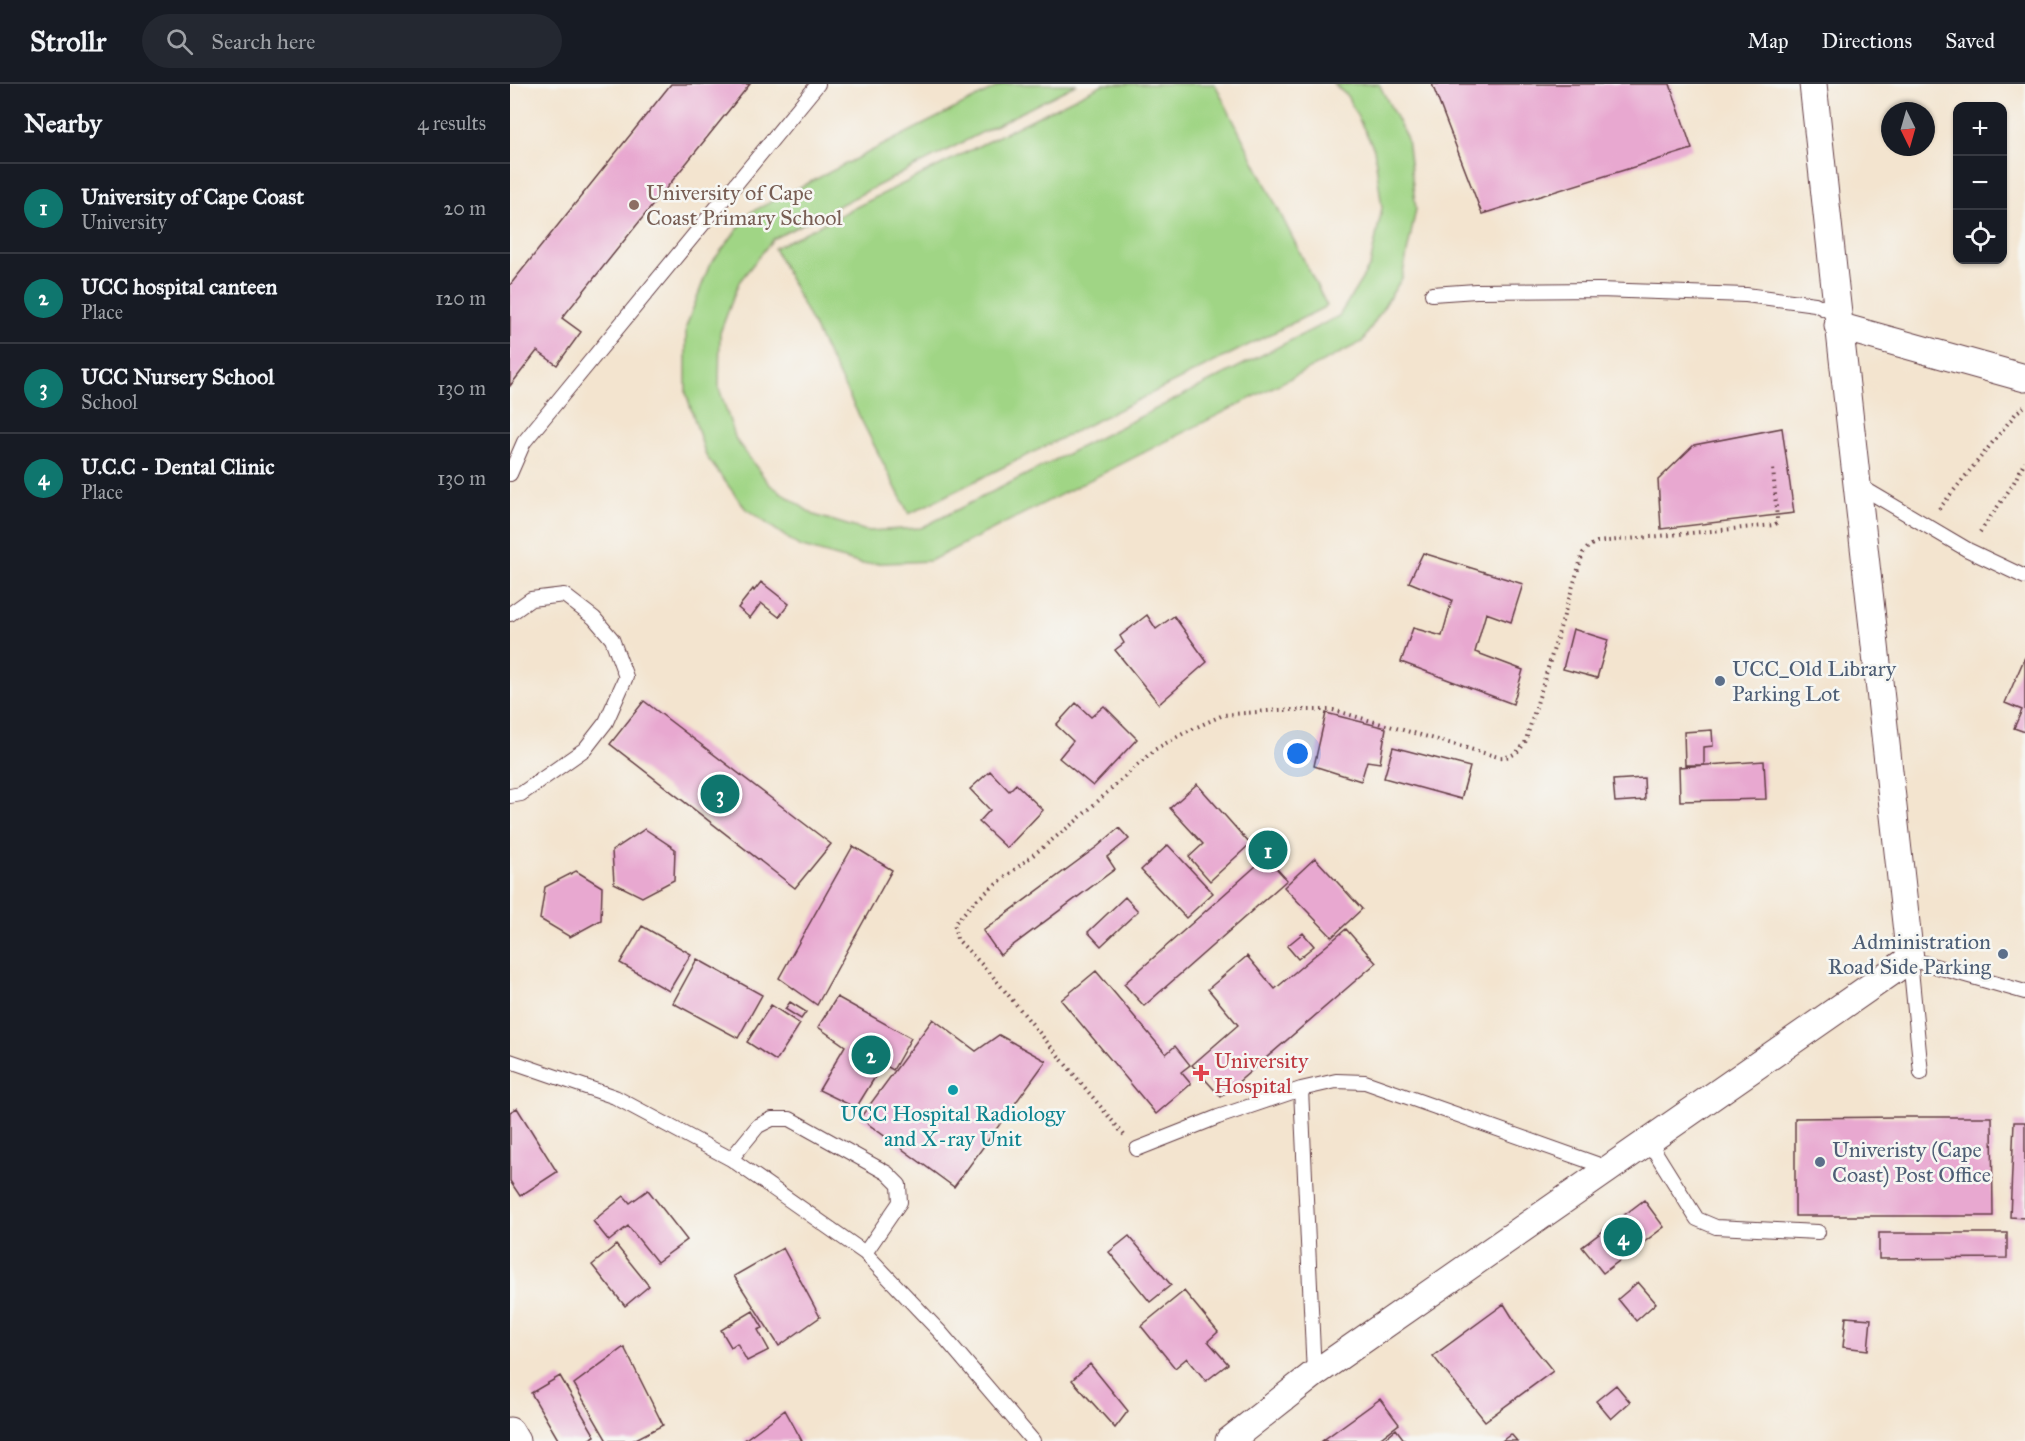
<!DOCTYPE html>
<html lang="en">
<head>
<meta charset="utf-8">
<style>
	body { margin:0; font-family:"IM FELL Great Primer",serif; background:#242831; color:#f1f3f6 }
	.controls { position:absolute; right:18px; top:18px; display:grid; overflow:hidden; border-radius:12px; box-shadow:0 2px 4px #0004 }
	.controls button { width:54px; height:54px; display:grid; place-items:center; padding:0; border:0; border-bottom:2px solid #363941; background:#171b24; color:#f1f3f6; font:30px sans-serif }
	.compass { position:absolute; left:1371px; top:18px; width:54px; height:54px; border-radius:50%; background:#171b24; box-shadow:0 2px 4px #0004; rotate:175deg }
	.you { position:absolute; left:788px; top:670px; width:21px; height:21px; margin:-15px; border:4px solid #fff; border-radius:50%; background:#1a73e8; box-shadow:0 0 0 9px #1a73e833 }
	.badge { display:grid; place-items:center; width:39px; height:39px; border-radius:50%; background:#0f766e; color:#fff; font-size:20px; font-weight:700 }
	.pin { position:absolute; translate:-50% -50%; border:3px solid #fff; box-shadow:0 2px 6px #0006 }
	.list { margin:0; padding:0; list-style:none }
	h2 { display:flex; justify-content:space-between; align-items:center; height:78px; margin:0; padding:0 24px; font-size:26px }
	h2 small { font-size:20px; font-weight:400; color:#9ea1a6 }
	.list li { display:grid; grid-template-columns:39px 1fr auto; gap:18px; align-items:center; box-sizing:border-box; height:90px; padding:0 24px; border-top:2px solid #363941 }
	.list b { display:block; font-size:22px; white-space:nowrap }
	.list p { margin:0; font-size:20px; white-space:nowrap; color:#9ea1a6 }
	.list em { font-size:20px; font-style:normal; color:#9ea1a6 }
	.icon { flex:none; width:33px; height:33px; fill:none; stroke:currentColor; stroke-width:2; stroke-linecap:round; stroke-linejoin:round }
	.map { position:relative; flex:none; width:1515px; height:1357px; overflow:hidden }
	header { display:flex; align-items:center; gap:36px; box-sizing:border-box; height:84px; padding:0 30px; background:#171b24; border-bottom:2px solid #363941 }
	header strong { font-size:28px }
	nav { display:flex; gap:33px; margin-inline-start:auto; font-size:21px }
	.search { width:420px; height:54px; background:#242831; display:flex; align-items:center; gap:15px; box-sizing:border-box; padding:0 21px; border-radius:33px; color:#9ea1a6; font-size:22px }
	main { display:flex }
	aside { flex:1; background:#171b24 }
	.map>svg:first-child { display:block }
	.green { fill:#a0d585; stroke:#757a58; stroke-width:1.5 }
	.building { fill:#e8a8d0 }
	.lines { fill:none; stroke-linecap:round; stroke-linejoin:round }
	.service-casing { stroke:#633d44; stroke-width:16 }
	.minor-casing { stroke:#633d44; stroke-width:29 }
	.path { stroke:#633d44; stroke-width:4; stroke-dasharray:1.5 4.5; stroke-linecap:butt }
	.service { stroke:#fff; stroke-width:14 }
	.minor { stroke:#fff; stroke-width:27 }
	.education-dot { fill:#8d6e63; stroke:#f6f6f2; stroke-width:2 }
	.service-dot { fill:#5c6f8a; stroke:#f6f6f2; stroke-width:2 }
	.health-dot { fill:#e0444e; stroke:#f6f6f2; stroke-width:2 }
	.culture-dot { fill:#0f9aa8; stroke:#f6f6f2; stroke-width:2 }
	.labels { text-anchor:middle; stroke-width:5; stroke-linejoin:round; paint-order:stroke }
	.education-label { font-size:22px; fill:#785e54; stroke:#f6f6f2; text-anchor:start }
	.service-label { font-size:22px; fill:#4e5e75; stroke:#f6f6f2; text-anchor:start }
	.health-label { font-size:22px; fill:#be3a42; stroke:#f6f6f2; text-anchor:start }
	.culture-label { font-size:22px; fill:#0d838f; stroke:#f6f6f2 }
</style>
</head>
<body>
<header>
<strong>Strollr</strong>
<div class="search"><svg class="icon" aria-label="search" viewBox="0 0 24 24"><circle cx="10" cy="10" r="6"/><path d="M15 15l6 6"/></svg>Search here</div>
<nav><a>Map</a><a>Directions</a><a>Saved</a></nav>
</header>
<main>
<aside>
<h2>Nearby<small>4 results</small></h2>
<ul class="list">
<li><span class="badge">1</span><div><b>University of Cape Coast</b><p>University</p></div><em>20 m</em></li>
<li><span class="badge">2</span><div><b>UCC hospital canteen</b><p>Place</p></div><em>120 m</em></li>
<li><span class="badge">3</span><div><b>UCC Nursery School</b><p>School</p></div><em>130 m</em></li>
<li><span class="badge">4</span><div><b>U.C.C - Dental Clinic</b><p>Place</p></div><em>130 m</em></li>
</ul>
</aside>
<div class="map">
<svg width="1515" height="1357" viewBox="0 0 1515 1357">
	<rect width="100%" height="100%" fill="#f6f6f2"/>
	<filter id="ink" filterUnits="userSpaceOnUse"><feTurbulence type="fractalNoise" baseFrequency=".0167" numOctaves="2"/><feDisplacementMap in="SourceGraphic" scale="12" xChannelSelector="R" yChannelSelector="G"/><feConvolveMatrix kernelMatrix="1 2 1 2 8 2 1 2 1" color-interpolation-filters="sRGB"/></filter>
	<filter id="wash" filterUnits="userSpaceOnUse"><feTurbulence type="fractalNoise" baseFrequency=".008" numOctaves="4" result="noise"/><feDisplacementMap in="SourceGraphic" scale="24" xChannelSelector="R" yChannelSelector="G"/><feGaussianBlur stdDeviation="1.35" result="paint"/><feColorMatrix in="noise" values="0 0 0 0 0 0 0 0 0 0 0 0 0 0 0 0 0 1.4 0 .05"/><feComposite in="paint" operator="in"/></filter>
	<g filter="url(#wash)">
		<rect width="100%" height="100%" fill="#f3e4cf"/>
		<path class="green" d="M493 0H567L263 155 229 198 210 249 209 304 226 356 259 400 304 431 357 447 411 444 829 232 860 182 872 124 864 65 837 12 824 0H869L897 55 906 125 892 194 852 258 420 477 352 480 289 462 235 424 196 372 176 309V243L199 182 241 128Z
			M593 0H705L817 222 399 430 264 164Z"/>
		<g id="blocks">
			<path class="building" d="M161 0H240L52 234 71 248 47 281 27 267 0 302V201Z
				M922 0H1160L1182 65 972 130Z
				M1272 344 1284 429 1151 445 1148 396 1184 361Z
				M913 469 1013 500 1001 538 976 529 965 568 1013 586 1003 620 891 578 903 544 932 552 942 516 899 498Z
				M251 498 279 520 269 533 251 519 240 534 228 524 243 505 244 507Z
				M637 531 646 545 664 532 697 578 649 620 605 566 614 559 610 552Z
				M1063 545 1098 556 1087 594 1053 585Z
				M1515 573V648L1504 644 1512 626 1495 619Z
				M134 617 321 760 285 804 100 660Z
				M566 619 581 633 594 622 627 655 583 702 549 674 563 657 546 641Z
				M816 629 876 644 870 679 857 677 851 697 804 682Z
				M1202 646 1203 662 1194 663V681H1175L1174 648Z
				M883 663 960 683 951 715 874 694Z
				M1254 677 1256 715 1170 717 1169 683Z
				M480 687 499 707 506 700 533 726 497 764 469 738 480 726 460 705Z
				M1134 694 1135 716 1105 718 1103 696Z
				M687 700 740 760 700 797 679 773 693 760 660 724Z
				M609 744 619 755 597 773 605 785 490 871 473 847 588 762Z
				M135 745 165 765 164 796 132 813 104 799 102 767Z
				M658 761 703 809 676 834 631 786Z
				M343 762 382 786 307 921 269 894Z
				M756 773 777 796 634 922 614 900Z
				M805 774 852 825 822 853 774 803Z
				M66 787 92 803 91 836 60 853 30 835 35 803Z
				M615 813 628 827 591 862 578 848Z
				M132 842 181 870 159 907 110 879Z
				M836 845 866 879 711 1013 682 981 728 941 698 905 737 872 765 905Z
				M793 849 804 862 788 875 777 862Z
				M187 875 252 911 228 954 163 919Z
				M586 887 656 970 665 962 680 981 671 988 681 1000 646 1030 551 916Z
				M327 913 401 954 383 986 373 980 346 1024 309 1006 335 962 308 943Z
				M280 918 296 928 291 935 275 925Z
				M261 921 290 940 266 977 237 958Z
				M423 935 466 967 489 951 536 977 444 1103 350 1034Z
				M7 1024 47 1088 10 1112 0 1097V1028Z
				M1389 1033H1482L1483 1132H1285V1034Z
				M1504 1038H1515V1134L1500 1133Z
				M138 1106 177 1156 147 1178 118 1142 99 1157 83 1137 114 1112 120 1119Z
				M1134 1116 1154 1143 1093 1189 1072 1163Z
				M1369 1149H1497V1174L1369 1175Z
				M619 1152 661 1201 640 1218 599 1168Z
				M106 1161 139 1202 115 1222 82 1181Z
				M273 1164 310 1233 269 1262 224 1192Z
				M1128 1198 1146 1219 1126 1237 1108 1215Z
				M674 1207 708 1248 698 1257 718 1280 696 1297 677 1274 665 1284 631 1242Z
				M994 1220 1012 1249 1043 1287 975 1337 923 1272Z
				M243 1227 253 1244 248 1246 259 1266 237 1277 227 1259 221 1263 211 1246Z
				M1336 1233 1361 1235 1358 1266 1333 1263Z
				M114 1263 153 1341 122 1357H97L64 1300Z
				M580 1280 618 1327 605 1344 562 1296Z
				M50 1292 85 1352 76 1357H49L21 1309Z
				M1106 1301 1120 1318 1101 1335 1086 1317Z
				M870 1315 889 1340 871 1354 873 1357H812Z
				M275 1326 292 1357H233Z
				M886 1345 895 1357H876L874 1355Z
				M1001 1350 1007 1357H992Z"/>
		</g>
	</g>
	<g filter="url(#ink)">
		<use href="#blocks" fill-opacity="0" stroke="#633d44" stroke-width="1.5"/>
		<g class="lines">
			<defs>
				<path id="service" d="M922 210 966 207 1089 206 1236 211 1305 220 1327 231
					M0 390 14 358 308 0
					M1348 401 1458 466 1515 493
					M0 530 21 515 54 511 84 534 102 555 116 593 96 638 75 665 11 710 0 712
					M0 977 105 1013 221 1075 355 1169 430 1248 523 1357
					M1411 989 1400 875 1515 908
					M1139 1058 1187 1135 1206 1143 1308 1148
					M627 1065 708 1033 791 1005
					M221 1075 248 1042 262 1035H280L377 1089 389 1101 390 1118 355 1169
					M804 1290 791 1005 826 997 855 998 1098 1084"/>
				<path id="minor" d="M1328 242 1515 294
					M0 1347 6 1357
					M719 1357 804 1290 1400 875C1368 584 1334 292 1303 0"/>
			</defs>
			<use href="#service" class="service-casing"/>
			<use href="#minor" class="minor-casing"/>
			<path class="path" d="M1429 425 1507 328 1514 323
				M1470 448 1502 402 1515 377
				M614 1051 480 889 447 855 444 840 465 817 566 737 644 666 674 649 713 631 769 626H823L988 673C1002 674 1007 669 1015 659L1073 469 1079 462 1087 458 1264 441 1267 439V435L1263 384"/>
			<use href="#service" class="service"/>
			<use href="#minor" class="minor"/>
		</g>
	</g>
	<circle class="education-dot" cx="124" cy="121" r="6"/>
	<g class="service-dot">
		<circle cx="1210" cy="597" r="6"/>
		<circle cx="1493" cy="870" r="6"/>
		<circle cx="1310" cy="1078" r="6"/>
	</g>
	<path class="health-dot" d="M688 980h6v6h6v6h-6v6h-6v-6h-6v-6h6z"/>
	<circle class="culture-dot" cx="443" cy="1006" r="6"/>
	<g class="labels">
		<g class="education-label">
			<text x="136" y="116">University of Cape<tspan x="136" dy="25">Coast Primary School</tspan></text>
		</g>
		<g class="service-label">
			<text x="1222" y="592">UCC_Old Library<tspan x="1222" dy="25">Parking Lot</tspan></text>
			<text x="1481" y="865" text-anchor="end">Administration<tspan x="1481" dy="25">Road Side Parking</tspan></text>
			<text x="1322" y="1073">Univeristy (Cape<tspan x="1322" dy="25">Coast) Post Office</tspan></text>
		</g>
		<g class="health-label">
			<text x="704" y="984">University<tspan x="704" dy="25">Hospital</tspan></text>
		</g>
		<g class="culture-label">
			<text x="443" y="1037">UCC Hospital Radiology<tspan x="443" dy="25">and X-ray Unit</tspan></text>
		</g>
	</g>
</svg>
<div class="controls">
<button>+</button>
<button>−</button>
<button><svg class="icon" aria-label="locate" viewBox="0 0 24 24"><circle cx="12" cy="12" r="6"/><path d="M12 2v4M12 18v4M2 12h4M18 12h4"/></svg></button>
</div>
<svg class="compass" viewBox="-18 -18 36 36"><path d="M0-13l5 13h-10z" fill="#e53935"/><path d="M0 13l5-13h-10z" fill="#9ea1a6"/></svg>
<div class="you"></div>
<div class="pin badge" style="left:758px;top:766px">1</div>
<div class="pin badge" style="left:361px;top:971px">2</div>
<div class="pin badge" style="left:210px;top:710px">3</div>
<div class="pin badge" style="left:1113px;top:1153px">4</div>
</div>
</main>
</body>
</html>
